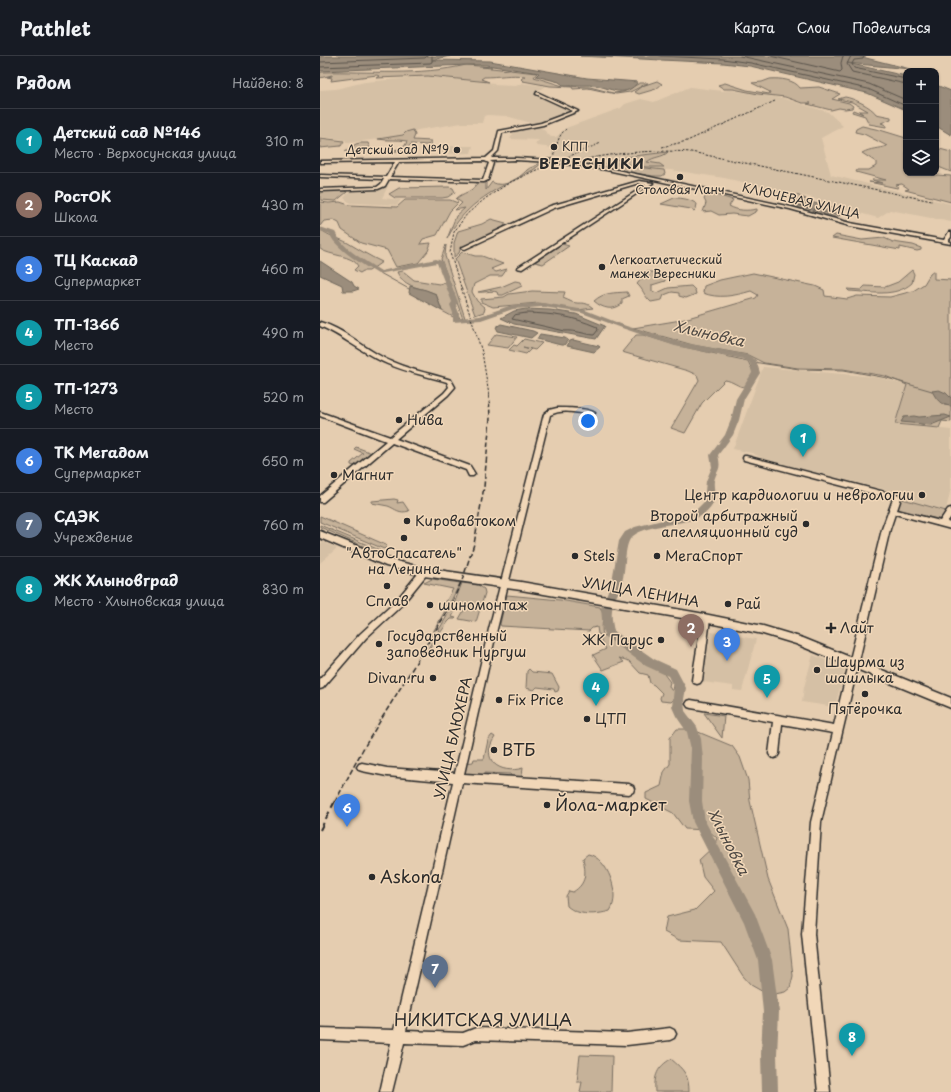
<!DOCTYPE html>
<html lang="ru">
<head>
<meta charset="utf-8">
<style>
	body { margin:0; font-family:"Playpen Sans",sans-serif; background:#20242c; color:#f1f3f6 }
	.controls { position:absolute; right:12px; top:12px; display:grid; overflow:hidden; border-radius:8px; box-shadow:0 1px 3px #0004 }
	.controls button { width:36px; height:36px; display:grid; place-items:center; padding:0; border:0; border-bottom:1px solid #363941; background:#171b24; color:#f1f3f6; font:20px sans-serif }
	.you { position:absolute; left:268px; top:365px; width:14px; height:14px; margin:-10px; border:3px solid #fff; border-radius:50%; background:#1a73e8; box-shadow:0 0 0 6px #1a73e833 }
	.badge { display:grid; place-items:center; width:26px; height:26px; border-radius:50%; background:#98999b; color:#fff; font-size:13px; font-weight:700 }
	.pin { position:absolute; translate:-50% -33px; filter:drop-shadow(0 1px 2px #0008) }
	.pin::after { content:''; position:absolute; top:21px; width:14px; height:12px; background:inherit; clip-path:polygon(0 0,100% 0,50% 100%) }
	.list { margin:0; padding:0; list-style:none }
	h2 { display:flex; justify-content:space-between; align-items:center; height:52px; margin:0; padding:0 16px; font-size:17px }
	h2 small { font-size:13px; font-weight:400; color:#9ea1a6 }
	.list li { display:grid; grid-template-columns:26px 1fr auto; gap:12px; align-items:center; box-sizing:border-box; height:64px; padding:0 16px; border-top:1px solid #363941 }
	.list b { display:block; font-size:15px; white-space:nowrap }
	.list p { margin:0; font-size:13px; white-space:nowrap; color:#9ea1a6 }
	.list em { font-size:13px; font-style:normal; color:#9ea1a6 }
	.icon { flex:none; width:22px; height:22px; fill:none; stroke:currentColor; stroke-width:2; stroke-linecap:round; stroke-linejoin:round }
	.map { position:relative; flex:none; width:631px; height:1036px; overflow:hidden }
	header { display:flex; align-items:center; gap:24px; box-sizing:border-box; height:56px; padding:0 20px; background:#171b24; border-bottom:1px solid #363941 }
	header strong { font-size:19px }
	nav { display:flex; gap:22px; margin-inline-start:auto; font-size:14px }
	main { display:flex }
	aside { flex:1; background:#171b24 }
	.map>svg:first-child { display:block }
	.built { fill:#d5c0a5 }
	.green { fill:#c6b299; stroke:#786e62 }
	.water { fill:#9b8d7b; stroke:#6e665b }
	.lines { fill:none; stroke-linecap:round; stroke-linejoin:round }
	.shore { stroke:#58524b; stroke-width:1 }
	.stream { stroke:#6e665b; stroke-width:1 }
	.river { fill:#9b8d7b; fill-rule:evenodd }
	.minor-casing { stroke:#2b2b2b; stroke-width:3 }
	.major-casing { stroke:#2b2b2b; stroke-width:3 }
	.minor { fill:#f1d7b8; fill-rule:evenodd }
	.major { fill:#f1d7b8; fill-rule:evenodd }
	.rail-far2 { stroke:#2b2b2b; stroke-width:1; stroke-dasharray:2.5 1.5; stroke-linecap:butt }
	.rail-far1 { stroke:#2b2b2b; stroke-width:1.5; stroke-dasharray:5.5 2.5; stroke-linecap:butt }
	.rail { stroke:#2b2b2b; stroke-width:2; stroke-dasharray:8 4.5; stroke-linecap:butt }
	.poi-dot { fill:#2b2b2b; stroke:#f1d7b8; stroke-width:1.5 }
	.labels { text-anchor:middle; stroke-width:3; stroke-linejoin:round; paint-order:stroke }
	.far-poi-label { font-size:12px; fill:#2b2b2b; stroke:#f1d7b8; text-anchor:start }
	.far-street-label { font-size:12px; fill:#2b2b2b; stroke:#f1d7b8 }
	.poi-label { font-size:14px; fill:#2b2b2b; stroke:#f1d7b8; text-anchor:start }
	.street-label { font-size:14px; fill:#2b2b2b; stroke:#f1d7b8 }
	.far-district-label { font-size:15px; font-weight:bold; letter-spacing:1px; fill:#2b2b2b; stroke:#f1d7b8 }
	.water-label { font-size:15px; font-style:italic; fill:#4d4843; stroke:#f1d7b8 }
	.near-poi-label { font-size:17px; fill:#2b2b2b; stroke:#f1d7b8; text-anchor:start }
	.near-street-label { font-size:17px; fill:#2b2b2b; stroke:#f1d7b8 }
</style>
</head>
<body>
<header>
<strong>Pathlet</strong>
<nav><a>Карта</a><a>Слои</a><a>Поделиться</a></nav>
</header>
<main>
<aside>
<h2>Рядом<small>Найдено: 8</small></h2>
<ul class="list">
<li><span class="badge" style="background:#0f9aa8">1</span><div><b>Детский сад №146</b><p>Место · Верхосунская улица</p></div><em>310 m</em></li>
<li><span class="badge" style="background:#8d6e63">2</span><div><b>РостОК</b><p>Школа</p></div><em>430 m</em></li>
<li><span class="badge" style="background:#3f7fe0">3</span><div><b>ТЦ Каскад</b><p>Супермаркет</p></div><em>460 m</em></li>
<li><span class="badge" style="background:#0f9aa8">4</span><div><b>ТП-1366</b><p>Место</p></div><em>490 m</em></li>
<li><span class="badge" style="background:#0f9aa8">5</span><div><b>ТП-1273</b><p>Место</p></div><em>520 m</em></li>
<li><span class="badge" style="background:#3f7fe0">6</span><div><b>ТК Мегадом</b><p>Супермаркет</p></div><em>650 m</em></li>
<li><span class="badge" style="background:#5c6f8a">7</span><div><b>СДЭК</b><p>Учреждение</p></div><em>760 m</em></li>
<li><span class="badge" style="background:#0f9aa8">8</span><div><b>ЖК Хлыновград</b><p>Место · Хлыновская улица</p></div><em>830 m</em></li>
</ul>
</aside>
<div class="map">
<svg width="631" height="1036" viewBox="0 0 631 1036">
	<rect width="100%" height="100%" fill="#e5cdb0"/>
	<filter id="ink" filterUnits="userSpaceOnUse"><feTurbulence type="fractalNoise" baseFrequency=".025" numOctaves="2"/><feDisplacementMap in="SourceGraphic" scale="8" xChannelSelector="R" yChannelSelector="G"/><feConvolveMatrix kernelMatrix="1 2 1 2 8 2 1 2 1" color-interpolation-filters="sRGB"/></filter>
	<g filter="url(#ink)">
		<path class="built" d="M109 20 175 27 172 29 196 30 202 27 225 30 215 37 247 52 248 55 246 58 215 68 186 60 167 59 164 60 162 67H142L97 74 91 78 51 84 27 87 25 84 0 81V34L16 33 45 26Z
			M370 31 403 35 410 34 462 42 508 56 523 70 501 82 511 119 631 148V166L570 154 558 162 503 147 493 142 468 136 453 137 455 133 404 122 351 114 327 113 231 99 234 92 217 90 215 88 219 84 190 83 195 74 217 70 221 71 231 81H236L246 72 301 52 305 48 321 43 334 46Z
			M131 90H153L151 97 122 98 121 96 123 93H131Z
			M64 130H68L62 142 81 144 77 149 30 147 24 142 31 134H53Z
			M443 311 557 321 587 329 575 368 631 374V432L625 458 621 462 615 463 582 455 576 451 580 436 570 435 446 404 432 397 413 393Z
			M3 486 17 492 0 507V488Z
			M391 576 436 583 422 635 413 634V630L383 626Z
			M493 599 525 612 515 651 482 646 484 631Z"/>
		<path class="green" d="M146 9 172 11H162L217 17 214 21 243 30 270 31 293 37 303 36 320 27H328L310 36 296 38 268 32 253 33 252 31 230 30 203 25 201 23 205 20C191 18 178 21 164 21L161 23 169 26 108 20 56 22 59 20 57 19 11 25 12 22 7 21 12 20V19L0 22V17L2 16C49 15 99 20 146 9Z
			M450 23C460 22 475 24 480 32L499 31 520 38 512 43 529 47 533 50 532 52 525 53 519 52 511 54 487 48 491 47H482L465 41 438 38 413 33H404L398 29 405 27 427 34 449 38 450 36 432 27 442 26Z
			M337 25 342 28 336 33 319 38 314 36 322 30Z
			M525 41C533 42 552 51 556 58L571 61V63L561 67 566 69V71L549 68 545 60 532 56 533 54 543 58 539 55H548L532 46 518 43Z
			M542 70 560 74 586 82V117L631 120V146L585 134 589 133 582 128 575 129 579 131 577 132 549 126 562 127 552 124H566L536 116 537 114H549L556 110V106L542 97C551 92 558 93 567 90L544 78 535 76 536 73Z
			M93 74 95 79 93 84 111 85V88L106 89 91 88 86 94 68 96V95C76 93 85 94 87 85 77 83 68 85 58 83L83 79 86 76Z
			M0 82 24 85 21 90 0 92Z
			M40 87H48L51 95 36 97 25 95 36 88Z
			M616 92 631 96V116L616 110Z
			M348 96C342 102 334 100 327 106L340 108 344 111H326L290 106 305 101Z
			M270 106 344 114 345 118 342 120H333L267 109Z
			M218 108H221L213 114C177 133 146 145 127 183L136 160 145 152 135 154 142 147 136 143C144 135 151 138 158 126L166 127V134L172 126C184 133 198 123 207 114 210 111 215 111 218 108Z
			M129 131 133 132 135 136 128 141 122 142H75L69 138 79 132Z
			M23 134 27 136 16 145 0 144V135Z
			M393 138 413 144 409 150C418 155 427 155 437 153V155L428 160 412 158 399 159 391 155 383 156 386 147 384 143 386 140Z
			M477 139 486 143 477 146 476 149 534 167 514 163 477 151 472 149 474 146 470 140Z
			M354 142C363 142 369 143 377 148L376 153 374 155 371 153 341 148Z
			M85 144H130L138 147 130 155 117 179 103 183 100 188 111 187 108 195 98 207 76 211 67 194 41 187 22 174 19 167 13 164 4 165 0 170V146L9 147 20 146 29 149 77 151Z
			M171 163 186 167 182 173 141 191 139 197 134 201V187L138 175 162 168Z
			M0 173C8 180 19 182 28 187 40 194 49 200 62 206L49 215H43L40 217 34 214 38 210C33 199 10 200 0 193Z
			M516 179 542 184 564 182 573 186 593 189 601 192V194L597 195 580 191V194L512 182Z
			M242 188 249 190 223 208 215 206Z
			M126 189 125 200 145 262 143 263 121 203Z
			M142 196 155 200H162L183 208 171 213 176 216 187 213 182 220H170L154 228 152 236 157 245 165 252 164 256 155 259 135 203Z
			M592 214 594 218 592 227C575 242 550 236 529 235L527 233 541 234 545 230 565 231 578 226Z
			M83 215 94 224 119 228 126 226 140 263 135 262 122 255 116 238C103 232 84 232 77 216Z
			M614 215V223L631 224V342L626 337 624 349 631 350V366L622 365 619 372 575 368 587 329 565 320 523 313 478 312 444 307 428 299 373 289 313 272 361 264 436 242 438 239 431 235C414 240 398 243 383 237L384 230 400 224 433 217 495 230 504 234 505 240 527 243 537 240 570 241 593 235 604 228 610 218Z
			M327 216H335L345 223V225L332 229V235L337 237 348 232 371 230 375 234 376 238 366 242 359 240V237L352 236 344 239 342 244 331 246C324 240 323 233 317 228L322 222V218Z
			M195 225 201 226 202 230 183 239H178L177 236C171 234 164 237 158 236L181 231Z
			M212 235 245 236 243 242C246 243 249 245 252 246 261 249 264 244 273 252L258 254 218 247 173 251 161 246V243L184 241 189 238Z
			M307 236 309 240 302 243V248C293 255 283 253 274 245 284 236 294 237 307 236Z
			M176 278 197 281 188 292 167 289Z
			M316 279H323L355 289 428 305 434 318 425 331C418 331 413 325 405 324L382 347 365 377 351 372 379 324 377 319 368 315 302 296Z
			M204 283 222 287 215 294 203 291 211 293 206 298 189 294 194 289 197 290Z
			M36 391 52 397 35 410 31 409V407L43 397 34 393Z
			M579 442 626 455 621 462 618 463 582 455 576 451Z
			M74 443 78 444 77 447 83 446 89 455C79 458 76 453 68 450 63 449 57 448 52 447V445Z
			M0 460 66 489 67 490 64 493 0 466Z
			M0 469 62 495 56 496 0 471Z
			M112 523 140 527 124 559 99 601 126 553 127 550 124 549 133 533 104 527Z
			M142 527 158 529 164 533 165 537 156 566 139 563 146 551 138 549 132 561 136 562 135 563H131L128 566 113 587 108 596H106L134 548Z
			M187 539 240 544 280 551C286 560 280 569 283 579L290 582 294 586 307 591 313 597 320 600 331 610 341 614 350 626 349 630 351 634H353L354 629H358L362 632V636L351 646 341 645 340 642 342 637 334 629 330 627 328 619 320 617 309 605 299 602 304 606 283 614 273 599 286 593 281 585V579L278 578 277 571 272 572 269 575 181 570 180 568Z
			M209 613 212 616 232 618 239 631 238 635 235 636 234 633 217 631 214 634 206 632 207 615Z
			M384 657 404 660 402 682Z
			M357 673H371L412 690 420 701 428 724 430 745 448 823 468 873 473 920 470 932 465 936 455 938 445 937 431 929 423 920 401 886 359 884 344 876 347 861 375 854 394 835 383 821 379 804 394 790 397 782 388 774 365 773 353 757 326 743V737L341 730 344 716 350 708V682Z
			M172 679 175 681C159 704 180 719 203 712L202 720 200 722 192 721 190 718 164 717 160 721 145 718 146 707 153 706 154 703H164L168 684Z
			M268 798C288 802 301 839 290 855 276 859 258 860 247 850L246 840 249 835 253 836C267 827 266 817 263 802Z
			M260 999 292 1000 291 1036H260L262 1026H257Z
			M351 1003C364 1014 369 1019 369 1036H335C334 1020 337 1011 351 1003Z"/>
		<path class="water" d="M0 0H130L112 4 170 5 267 22 318 26C306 42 292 33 278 30 267 28 254 30 243 29L239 26 216 20 219 17 166 9H147L0 15Z
			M260 0H538L590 13 527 7 586 20V54L547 37 430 10 403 7Z
			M616 29 631 35V79L616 70Z
			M487 145 519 154 523 158 518 160 478 149Z
			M0 205 32 226 34 230 39 233 33 235H23L22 229 0 219Z
			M90 230 106 234 116 238 122 255 89 237Z
			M206 253 230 254 256 258 285 270 276 283 194 268 181 262 194 255Z
			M181 268 213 275 217 277 211 282 178 275 176 271Z
			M220 278 245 282 248 284 244 289H241L217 283Z
			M253 284 279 290 280 291 274 296 247 290 250 285Z
			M619 334 626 337 631 342V350C620 349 617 344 612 335Z
			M625 359 631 361 611 369 581 366 584 361 594 360 599 361Z"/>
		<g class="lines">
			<path class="shore" d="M340 0 403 3 431 7 548 33 586 50
				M420 0 549 28 586 44
				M450 0 520 16 522 14 521 7 523 0
				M531 0 527 8 532 16 586 28
				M544 0 543 3 534 4 532 8 534 12 586 23
				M0 6 105 2 107 0
				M0 11 110 7 112 6V0
				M207 257C235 258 251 260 277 271L278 274 274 279C264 278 255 274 245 275L192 263 195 259Z"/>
			<path class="stream" d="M60 217 89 233
				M433 306 479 313 524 314 567 322 612 335"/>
			<path class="river" d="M0 171 15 176C23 193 45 205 61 215L116 203 122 205 138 246 136 249 139 257V262L160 260 192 249 223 247 265 254 306 270 360 286 428 299 436 304 440 317 424 343 419 364 413 379 398 399C402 415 397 413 394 425 393 431 396 437 394 444 386 475 331 462 311 482 304 489 306 514 302 526 295 548 288 549 294 575L334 603 356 613 366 632 364 643 365 655 377 671 381 683 383 703 382 745 385 765 435 858 452 904 459 956 457 998 458 1036H442L441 998 443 956 438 904 424 866 373 766 369 745 371 693 367 676 356 660 352 651 354 632 348 620 326 610 286 581 283 574 281 552 292 525 299 485 305 476 315 471 366 458 376 454 384 446 386 425 392 411 390 399 405 379 411 364 416 343 432 317 430 307 423 303 355 290 302 272 262 257 223 251 193 253 161 264 133 266V257L130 249 132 246 117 207 58 218C45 210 14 192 10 178L0 175Z"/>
			<defs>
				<path id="minor" d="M217 36 258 55 223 69 182 77 178 95 171 102H196L231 104 287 112 471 151 530 167 624 184 629 176H631V181L628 185 631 186V188L530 170 470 153 287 114 231 106 196 104 170 105 173 107 168 124 164 126 69 123 65 130 58 133 0 135V133L57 131 61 128 64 123 0 121V119L66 121 75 106 0 107V105L166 102 174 95 179 75 221 67 253 55 216 38ZM165 105 169 107 163 124 70 121 79 106Z
					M319 125 333 127 202 213 197 212 326 129 319 127 234 152 145 193 141 192 230 150Z
					M0 266C24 273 42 291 64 302 85 313 109 317 131 324L135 331 128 339 76 383 150 410 155 418 153 420H149L146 414 72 387 3 446H0V440L66 385 0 360V356L70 381 124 337 129 331 127 326C104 319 80 315 59 304 39 294 21 279 0 270Z
					M237 352C246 352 268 352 275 357L272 359C259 357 243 352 230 359L177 573 144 718 309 728 313 730 314 733 313 736 309 738 142 727 86 975 143 977 156 972 307 977 350 972 354 974 356 978 354 982 350 984 307 989 156 984 143 989 84 987 72 1036H60L71 987 0 984V972L74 974 133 726 67 720 42 715 39 714 37 711 39 708 42 707 67 712 135 717 169 573 224 358 229 354Z
					M424 400H426L580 440 581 442 577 454 620 465 628 453 631 452V461L627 466 631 467V473L575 458 570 473 501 766 494 878 510 1036H498L482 878 491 766 513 677 462 668 459 698 457 701 454 702 451 701 449 698 453 666 371 652 368 651 366 648 368 645 371 644 514 669 562 473 573 443 424 404 423 402Z
					M104 513 108 516 107 518 81 550 46 582 3 632 0 633V623L40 578 75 546 101 514Z
					M386 560 389 561 390 563 382 624 380 627 377 628 374 627 372 624 382 563 383 561Z"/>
				<path id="major" d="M0 475 72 504 104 512 201 526 379 557 443 570 483 582 631 642V652L476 588 443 578 379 565 201 534 104 520 66 510 0 482Z"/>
			</defs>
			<use href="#minor" class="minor-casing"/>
			<use href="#major" class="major-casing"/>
			<use href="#minor" class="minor"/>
			<use href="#major" class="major"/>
			<path class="rail-far2" d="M342 91 367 85 455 45
				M243 108C285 98 327 93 371 96L612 145
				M226 109C240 97 233 84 246 73
				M169 339 162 296 130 197 134 176 147 158 166 142 189 127 214 115 281 87"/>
			<path class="rail-far1" d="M15 746 43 693 130 551 143 522 154 488 164 431 170 362 169 338"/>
			<path class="rail" d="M0 774 15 745"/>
		</g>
	</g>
	<g class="poi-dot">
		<circle cx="234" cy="91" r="4"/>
		<circle cx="137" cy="94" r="4"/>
		<circle cx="360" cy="121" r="4"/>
		<circle cx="282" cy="211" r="4"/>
		<circle cx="79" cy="364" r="4"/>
		<circle cx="14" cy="419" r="4"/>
		<circle cx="602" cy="439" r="4"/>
		<circle cx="87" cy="465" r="4"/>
		<circle cx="486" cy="468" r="4"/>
		<circle cx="84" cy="482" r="4"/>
		<circle cx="255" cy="500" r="4"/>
		<circle cx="337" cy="500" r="4"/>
		<circle cx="67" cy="530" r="4"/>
		<circle cx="408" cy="548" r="4"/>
		<circle cx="110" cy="549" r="4"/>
		<path d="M509 566h4v4h4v4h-4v4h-4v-4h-4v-4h4z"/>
		<circle cx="341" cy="584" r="4"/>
		<circle cx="59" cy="588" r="4"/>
		<circle cx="497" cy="614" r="4"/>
		<circle cx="113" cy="622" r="4"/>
		<circle cx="545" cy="638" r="4"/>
		<circle cx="179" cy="644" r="4"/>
		<circle cx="267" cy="663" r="4"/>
		<circle cx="174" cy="694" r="4"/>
		<circle cx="227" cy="749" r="4"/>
		<circle cx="52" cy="821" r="4"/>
	</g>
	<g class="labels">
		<g class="far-poi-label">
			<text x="242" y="95">КПП</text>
			<text x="129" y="98" text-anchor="end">Детский сад №19</text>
			<text x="360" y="138" text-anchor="middle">Столовая Ланч</text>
			<text x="290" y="208">Легкоатлетический<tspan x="290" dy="14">манеж Вересники</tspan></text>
		</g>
		<g class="far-street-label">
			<text transform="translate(481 145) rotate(13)" y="4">КЛЮЧЕВАЯ УЛИЦА</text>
		</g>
		<g class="poi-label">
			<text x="87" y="369">Нива</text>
			<text x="22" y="424">Магнит</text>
			<text x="594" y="444" text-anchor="end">Центр кардиологии и неврологии</text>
			<text x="478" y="465" text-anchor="end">Второй арбитражный<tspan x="478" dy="16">апелляционный суд</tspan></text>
			<text x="95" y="470">Кировавтоком</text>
			<text x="84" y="502" text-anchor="middle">"АвтоСпасатель"<tspan x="84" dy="16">на Ленина</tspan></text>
			<text x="263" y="505">Stels</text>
			<text x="345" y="505">МегаСпорт</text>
			<text x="67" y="550" text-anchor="middle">Сплав</text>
			<text x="416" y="553">Рай</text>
			<text x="118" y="554">шиномонтаж</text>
			<text x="520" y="577">Лайт</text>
			<text x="67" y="585">Государственный<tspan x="67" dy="16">заповедник Нургуш</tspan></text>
			<text x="333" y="589" text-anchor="end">ЖК Парус</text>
			<text x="505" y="611">Шаурма из<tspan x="505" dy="16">шашлыка</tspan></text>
			<text x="105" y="627" text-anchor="end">Divan.ru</text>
			<text x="187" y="649">Fix Price</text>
			<text x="545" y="658" text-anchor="middle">Пятёрочка</text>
			<text x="275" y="668">ЦТП</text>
		</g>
		<g class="street-label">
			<text transform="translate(321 536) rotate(10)" y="5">УЛИЦА ЛЕНИНА</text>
			<text transform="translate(133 682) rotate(-77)" y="5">УЛИЦА БЛЮХЕРА</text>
		</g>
		<g class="far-district-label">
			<text x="272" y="113">ВЕРЕСНИКИ</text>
		</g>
		<g class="water-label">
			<text transform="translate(389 278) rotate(13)" y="5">Хлыновка</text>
			<text transform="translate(408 786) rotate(63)" y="5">Хлыновка</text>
		</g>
		<g class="near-poi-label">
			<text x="182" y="700">ВТБ</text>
			<text x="235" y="755">Йола-маркет</text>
			<text x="60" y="827">Askona</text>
		</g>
		<g class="near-street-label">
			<text x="163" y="970">НИКИТСКАЯ УЛИЦА</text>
		</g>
	</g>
</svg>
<div class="controls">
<button>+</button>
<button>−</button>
<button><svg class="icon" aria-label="layers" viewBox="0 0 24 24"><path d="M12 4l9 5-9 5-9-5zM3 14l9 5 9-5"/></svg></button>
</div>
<div class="you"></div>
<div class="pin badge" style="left:483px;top:401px;background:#0f9aa8">1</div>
<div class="pin badge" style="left:371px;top:591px;background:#8d6e63">2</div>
<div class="pin badge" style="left:407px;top:605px;background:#3f7fe0">3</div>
<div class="pin badge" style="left:276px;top:650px;background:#0f9aa8">4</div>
<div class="pin badge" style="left:447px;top:642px;background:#0f9aa8">5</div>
<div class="pin badge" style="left:27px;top:771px;background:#3f7fe0">6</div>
<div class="pin badge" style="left:115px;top:932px;background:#5c6f8a">7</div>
<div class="pin badge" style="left:532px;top:1000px;background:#0f9aa8">8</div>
</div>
</main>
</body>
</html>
